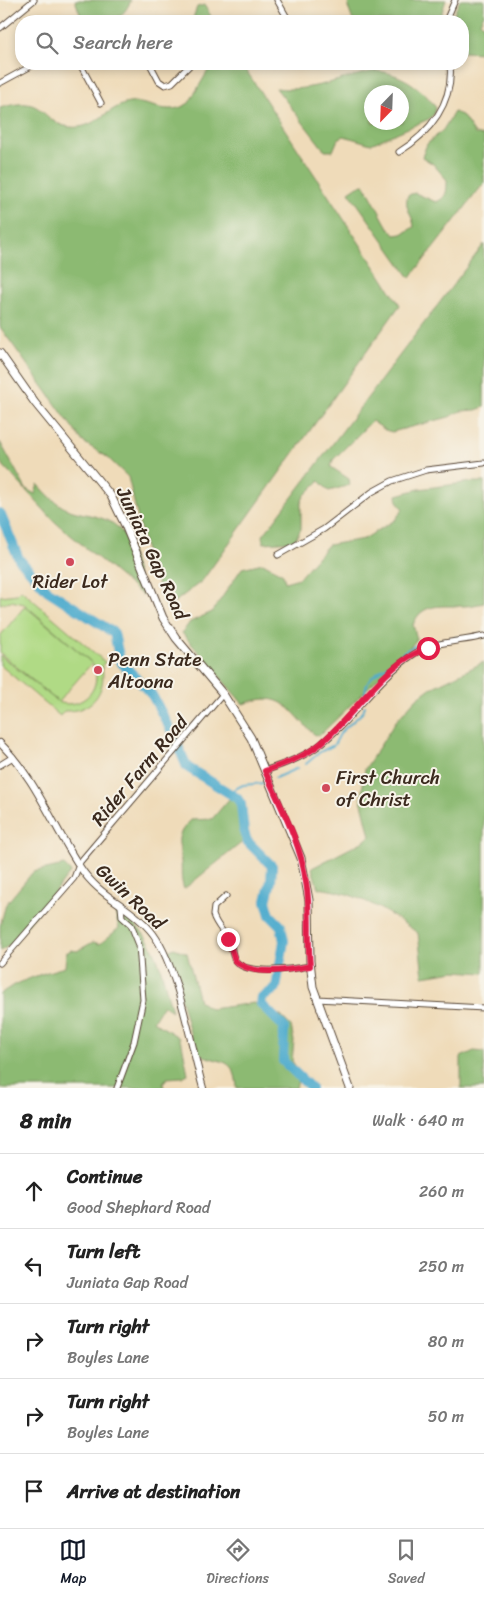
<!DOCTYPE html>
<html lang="en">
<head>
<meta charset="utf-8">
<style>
	body { margin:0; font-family:Sriracha,sans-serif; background:#f2f2f2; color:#222 }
	.compass { position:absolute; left:364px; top:85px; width:45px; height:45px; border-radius:50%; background:#fff; box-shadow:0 2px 8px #0003; rotate:203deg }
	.stop { position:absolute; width:15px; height:15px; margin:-11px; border:4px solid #e11d48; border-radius:50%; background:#fff }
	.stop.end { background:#e11d48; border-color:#fff; box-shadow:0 1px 5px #0008 }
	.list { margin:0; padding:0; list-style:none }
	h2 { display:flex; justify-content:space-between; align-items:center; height:65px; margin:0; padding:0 20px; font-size:21px }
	h2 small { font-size:16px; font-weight:400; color:#767676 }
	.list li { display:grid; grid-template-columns:32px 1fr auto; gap:15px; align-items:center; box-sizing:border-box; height:75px; padding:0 20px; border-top:1px solid #e0e0e0 }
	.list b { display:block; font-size:19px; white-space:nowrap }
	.list p { margin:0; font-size:16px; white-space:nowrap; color:#767676 }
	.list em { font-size:16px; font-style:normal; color:#767676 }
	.icon { flex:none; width:28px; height:28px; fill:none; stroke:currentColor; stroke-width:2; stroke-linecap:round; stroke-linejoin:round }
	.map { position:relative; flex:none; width:484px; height:1088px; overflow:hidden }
	.search { position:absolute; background:#fff; box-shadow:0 2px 8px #0003; left:15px; right:15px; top:15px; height:55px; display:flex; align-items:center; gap:12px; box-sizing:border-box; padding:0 18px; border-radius:20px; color:#767676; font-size:19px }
	.sheet { height:440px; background:#fff }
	nav { display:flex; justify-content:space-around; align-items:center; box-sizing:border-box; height:70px; border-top:1px solid #e0e0e0; background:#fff; font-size:14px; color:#767676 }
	nav a { display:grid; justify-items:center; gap:2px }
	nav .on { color:#111827 }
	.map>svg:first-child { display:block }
	.green { fill:#b0da85; stroke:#768252; fill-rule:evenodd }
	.forest { fill:#8cba72; stroke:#647248; fill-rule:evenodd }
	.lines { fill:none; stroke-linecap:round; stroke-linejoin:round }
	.stream { stroke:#4eabcd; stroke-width:2 }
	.river { stroke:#4eabcd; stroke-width:10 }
	.minor-casing { stroke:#564535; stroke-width:7 }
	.tertiary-casing { stroke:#564535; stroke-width:8 }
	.secondary-casing { stroke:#564535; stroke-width:9 }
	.minor { stroke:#fff; stroke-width:5 }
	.tertiary { stroke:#fff; stroke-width:6 }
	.secondary { stroke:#fff; stroke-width:7 }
	.route { stroke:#e11d48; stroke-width:6 }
	.poi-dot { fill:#d1495b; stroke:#f7f3e8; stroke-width:2 }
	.labels { text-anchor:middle; stroke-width:4; stroke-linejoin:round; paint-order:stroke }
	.street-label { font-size:19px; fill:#3b2a1e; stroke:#f7f3e8 }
	.poi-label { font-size:19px; fill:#3b2a1e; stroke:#f7f3e8; text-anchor:start }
</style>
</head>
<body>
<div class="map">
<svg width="484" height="1088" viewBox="0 0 484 1088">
	<rect width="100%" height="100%" fill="#f7f3e8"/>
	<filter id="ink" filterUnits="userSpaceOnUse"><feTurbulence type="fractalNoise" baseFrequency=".02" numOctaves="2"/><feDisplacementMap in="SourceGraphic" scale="10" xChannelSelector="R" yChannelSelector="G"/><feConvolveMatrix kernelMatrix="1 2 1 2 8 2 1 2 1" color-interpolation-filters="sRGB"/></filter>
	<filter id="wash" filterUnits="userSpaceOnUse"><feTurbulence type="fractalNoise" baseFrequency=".0096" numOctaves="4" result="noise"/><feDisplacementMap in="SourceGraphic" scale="20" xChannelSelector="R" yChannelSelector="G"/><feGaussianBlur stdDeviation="1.12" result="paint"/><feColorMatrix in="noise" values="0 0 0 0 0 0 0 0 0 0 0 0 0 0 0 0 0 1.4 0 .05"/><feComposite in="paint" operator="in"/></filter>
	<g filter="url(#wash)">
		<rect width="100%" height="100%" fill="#efdbb9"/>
		<path class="green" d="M21 590 105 662 102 666C107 693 91 712 64 711L60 716 0 665V655L57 701 0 653V636L25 606 91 662 24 604 11 601 0 604V596L17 594ZM92 663C105 686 83 711 58 702Z"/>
		<path class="forest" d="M75 0H131C121 24 108 21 85 21L80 14Z
			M349 0H446L439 21H353L348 7Z
			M460 0H484V14L480 22 484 26V53L463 52V21L451 20Z
			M204 5 214 21H192L197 7Z
			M212 64H242L400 305 202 581 167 608 147 556 128 477 107 457 83 442 0 327V108C48 93 37 122 70 127 95 130 107 107 129 103 150 100 166 118 189 103Z
			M375 71C399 72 423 88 436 108L434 114 429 119 371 144 344 136 338 139 333 151H325L276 88C310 93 342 77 375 71ZM372 92H402V122H372Z
			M454 112 462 115 475 134 484 136V183L410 278 349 192 358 186 365 185 386 224 395 235 402 234 414 227C413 214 403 208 408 195L415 193 436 202C447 198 447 191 447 180L433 164 422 157 427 144 443 130Z
			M484 244V407L476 410 461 411 449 417 392 432 385 430 372 421 333 460 331 467 349 479 350 485 329 491 319 481 304 496 301 503V529L294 541 264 543 262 537Z
			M0 442 26 489 35 494 38 484C46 493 56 504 67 509 87 517 113 514 125 537 134 554 137 577 143 596L55 522 0 462Z
			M472 482H484V603C478 604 471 606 464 606 443 607 422 601 413 625L417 639 413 644 320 735H315C289 711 284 689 243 704L182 633 190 622 212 612 242 568 263 563 283 574 285 582 299 578 328 545 364 539 395 520 403 509 398 503 397 495 419 489Z
			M484 662V973L454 971 423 976 418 933C383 909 361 894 318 888L312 868 364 841 370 836 361 799 365 769 396 721 417 698 429 689Z
			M230 798 237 801 245 819V840L184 889C180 878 182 873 181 862 180 840 173 838 191 820L212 819Z
			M64 865 71 872 13 943 0 951V926L6 904 33 872Z
			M115 912C158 932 160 970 172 1011L163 1005 153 1021 178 1037 182 1044 188 1074 182 1077 167 1078 163 1084 164 1088H0V994C15 982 46 972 65 967L66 953 71 950 77 951 93 942 100 944 119 928Z
			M174 948 187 953 199 1001 211 1009 254 1003 281 1016 291 1026 294 1041 292 1061 300 1073 296 1088H237C235 1053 217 1066 195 1051L168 951Z
			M474 1051 484 1052V1088H461V1057Z"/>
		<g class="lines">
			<path class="stream" d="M454 638 460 637
				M365 694C366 673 384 671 397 659 401 655 403 651 409 649 419 643 431 641 442 640
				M306 764 320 752 334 745 341 732 362 713 365 706
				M275 778 298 768
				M229 792 243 785 264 783"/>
			<path class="river" d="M0 513 19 559 47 590 114 633 120 661 152 695 173 734 187 767 237 798 241 804 244 832 247 841 272 866 271 881 266 901 270 915 281 926 284 941 276 988 262 998 261 1004 284 1027 283 1061 311 1088"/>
		</g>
	</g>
	<g filter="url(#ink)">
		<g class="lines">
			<defs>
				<path id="minor" d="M277 0 289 21
					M446 21 455 0
					M0 28 34 0
					M80 64 101 103
					M150 64 159 81 165 85 172 83 191 64
					M0 83 35 64
					M399 152C430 133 454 102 450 64
					M278 555 324 529 372 492 392 481 426 470 484 463
					M0 765 13 757
					M265 771C283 764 302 758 317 747 353 720 376 679 414 654 433 641 462 642 484 636
					M226 896 214 907 213 915C216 925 224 932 229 941 233 947 231 954 235 960 244 976 294 969 310 966
					M0 963 74 878 80 862 223 694
					M317 999 484 1008
					M117 1088 134 1042 143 1000 139 945 131 925 122 917 121 907"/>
				<path id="tertiary" d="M0 743C36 779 53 826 80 867 99 897 129 905 150 930 177 961 191 1046 203 1088"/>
				<path id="secondary" d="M0 353 35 403 111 496 125 525 163 618 176 638 223 694 251 738 301 858 309 900 310 961 313 987 350 1088"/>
			</defs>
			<use href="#minor" class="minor-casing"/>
			<use href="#tertiary" class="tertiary-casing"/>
			<use href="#secondary" class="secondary-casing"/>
			<use href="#minor" class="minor"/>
			<use href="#tertiary" class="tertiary"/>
			<use href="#secondary" class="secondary"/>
		</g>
	</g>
	<g class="lines" filter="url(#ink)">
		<path class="route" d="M228 939 235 961C253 977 289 970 310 966 307 938 311 910 306 882 301 843 281 807 265 771 284 764 304 757 320 744 354 716 385 661 428 648"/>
	</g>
	<g class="poi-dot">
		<circle cx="70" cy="562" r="5"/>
		<circle cx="98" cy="670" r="5"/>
		<circle cx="326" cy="788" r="5"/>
	</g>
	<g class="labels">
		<g class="street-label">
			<text transform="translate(153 553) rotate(65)" y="7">Juniata Gap Road</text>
			<text transform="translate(139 770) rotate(-50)" y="7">Rider Farm Road</text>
			<text transform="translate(131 896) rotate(43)" y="7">Gwin Road</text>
		</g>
		<g class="poi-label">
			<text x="70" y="588" text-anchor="middle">Rider Lot</text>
			<text x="108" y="666">Penn State<tspan x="108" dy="22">Altoona</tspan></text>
			<text x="336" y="784">First Church<tspan x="336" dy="22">of Christ</tspan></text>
		</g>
	</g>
</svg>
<svg class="compass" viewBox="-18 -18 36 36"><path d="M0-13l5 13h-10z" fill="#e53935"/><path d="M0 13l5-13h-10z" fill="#767676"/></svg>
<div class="stop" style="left:428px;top:648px"></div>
<div class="stop end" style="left:228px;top:939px"></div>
<div class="search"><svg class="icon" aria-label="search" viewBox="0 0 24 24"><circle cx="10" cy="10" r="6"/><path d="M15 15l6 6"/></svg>Search here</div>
</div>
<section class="sheet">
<h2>8 min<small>Walk · 640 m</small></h2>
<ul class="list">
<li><svg class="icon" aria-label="ahead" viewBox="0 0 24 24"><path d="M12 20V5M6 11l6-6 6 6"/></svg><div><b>Continue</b><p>Good Shephard Road</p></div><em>260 m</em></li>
<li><svg class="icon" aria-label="left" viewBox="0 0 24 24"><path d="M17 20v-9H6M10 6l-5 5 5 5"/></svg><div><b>Turn left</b><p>Juniata Gap Road</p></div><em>250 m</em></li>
<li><svg class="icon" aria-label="right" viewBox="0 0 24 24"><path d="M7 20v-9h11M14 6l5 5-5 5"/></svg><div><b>Turn right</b><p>Boyles Lane</p></div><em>80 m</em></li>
<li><svg class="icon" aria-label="right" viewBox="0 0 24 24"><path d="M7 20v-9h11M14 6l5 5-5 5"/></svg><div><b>Turn right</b><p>Boyles Lane</p></div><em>50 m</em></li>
<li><svg class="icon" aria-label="arrive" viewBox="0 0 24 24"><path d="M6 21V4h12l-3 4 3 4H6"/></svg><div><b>Arrive at destination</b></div></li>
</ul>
</section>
<nav>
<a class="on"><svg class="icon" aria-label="map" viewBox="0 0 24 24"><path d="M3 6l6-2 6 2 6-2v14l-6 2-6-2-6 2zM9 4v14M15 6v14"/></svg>Map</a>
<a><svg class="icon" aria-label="directions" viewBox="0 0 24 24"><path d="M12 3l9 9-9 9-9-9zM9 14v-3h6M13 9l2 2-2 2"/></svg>Directions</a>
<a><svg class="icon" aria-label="saved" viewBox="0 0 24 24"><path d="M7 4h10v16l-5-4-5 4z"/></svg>Saved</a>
</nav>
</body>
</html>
